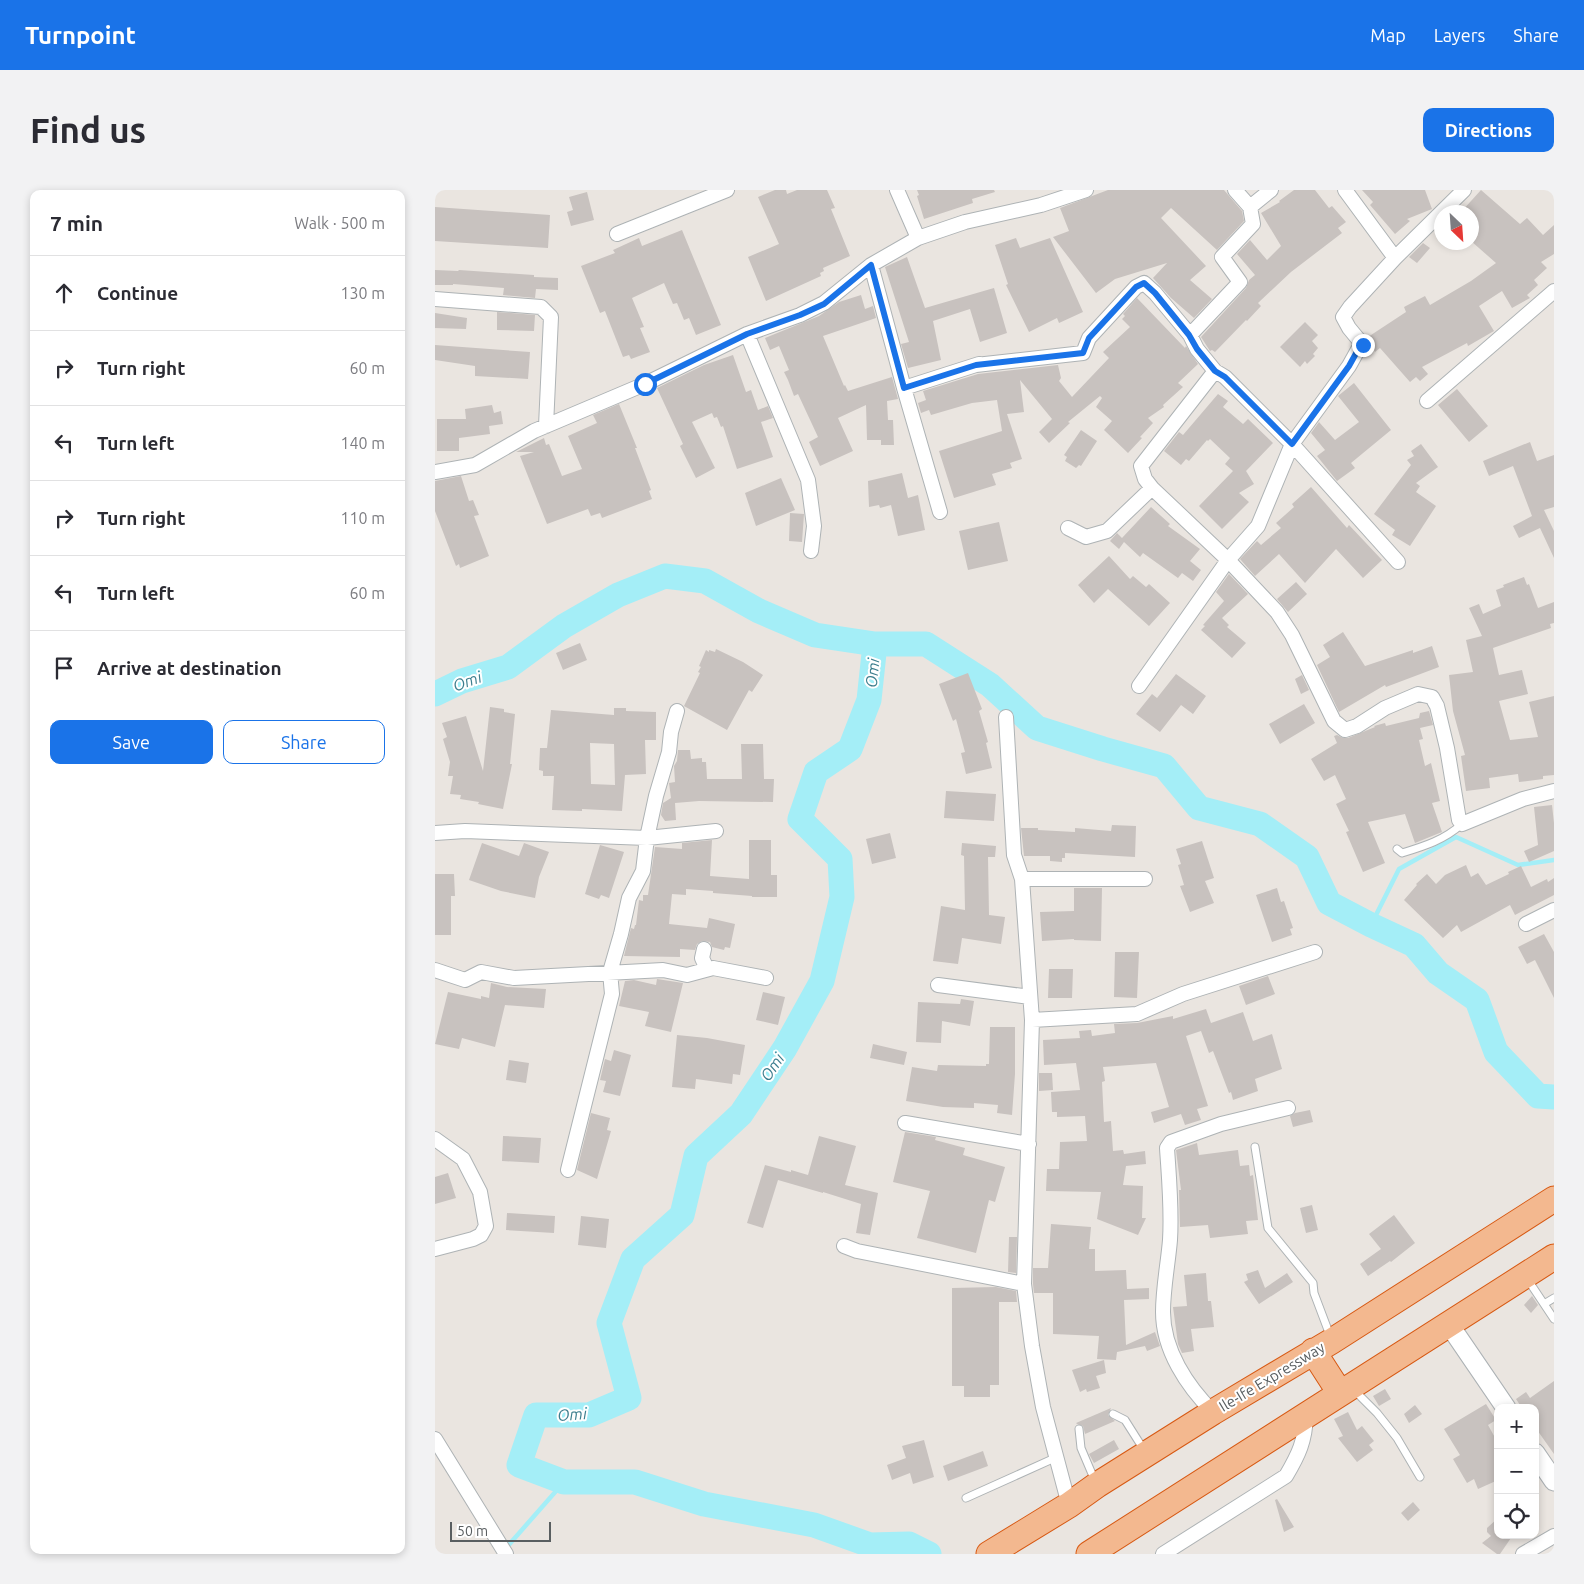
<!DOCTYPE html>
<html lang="en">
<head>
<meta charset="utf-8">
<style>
	body { margin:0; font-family:Ubuntu,sans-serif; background:#f2f2f3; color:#2b2b33 }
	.controls { position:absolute; right:15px; bottom:15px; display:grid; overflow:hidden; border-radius:10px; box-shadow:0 2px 8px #0003 }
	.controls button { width:45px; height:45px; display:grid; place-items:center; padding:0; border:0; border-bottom:1px solid #e1e1e2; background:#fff; color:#2b2b33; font:25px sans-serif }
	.compass { position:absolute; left:999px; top:15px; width:45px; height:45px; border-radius:50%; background:#fff; box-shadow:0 2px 8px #0003; rotate:155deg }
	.scale { position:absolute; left:15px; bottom:12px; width:101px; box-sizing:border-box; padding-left:5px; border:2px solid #595e60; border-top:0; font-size:14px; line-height:18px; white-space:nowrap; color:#595e60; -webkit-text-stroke:4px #fff; paint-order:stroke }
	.stop { position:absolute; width:15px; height:15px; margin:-11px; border:4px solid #1a73e8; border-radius:50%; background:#fff }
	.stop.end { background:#1a73e8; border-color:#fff; box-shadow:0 1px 5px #0008 }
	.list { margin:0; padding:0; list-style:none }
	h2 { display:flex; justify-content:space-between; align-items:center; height:65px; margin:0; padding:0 20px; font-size:21px }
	h2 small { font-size:16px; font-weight:400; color:#7c7c81 }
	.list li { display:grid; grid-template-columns:32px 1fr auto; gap:15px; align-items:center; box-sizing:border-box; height:75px; padding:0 20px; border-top:1px solid #e1e1e2 }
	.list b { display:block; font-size:19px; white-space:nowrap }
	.list em { font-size:16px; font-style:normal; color:#7c7c81 }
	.actions { display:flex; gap:10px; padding:15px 20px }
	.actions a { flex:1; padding:11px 0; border:1px solid #1a73e8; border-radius:10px; text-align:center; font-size:18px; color:#1a73e8 }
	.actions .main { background:#1a73e8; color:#fff }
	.icon { flex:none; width:28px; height:28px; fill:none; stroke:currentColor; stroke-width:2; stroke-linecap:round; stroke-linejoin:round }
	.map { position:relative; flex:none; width:1119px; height:1364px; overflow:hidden; border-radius:10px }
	header { display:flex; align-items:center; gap:30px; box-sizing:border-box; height:70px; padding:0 25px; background:#1a73e8; color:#fff }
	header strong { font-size:24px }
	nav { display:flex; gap:28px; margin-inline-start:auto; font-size:18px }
	.intro { display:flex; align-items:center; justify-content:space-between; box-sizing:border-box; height:120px; padding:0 30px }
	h1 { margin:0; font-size:35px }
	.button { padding:12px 22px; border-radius:10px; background:#1a73e8; color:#fff; font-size:18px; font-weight:700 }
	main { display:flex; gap:30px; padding:0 30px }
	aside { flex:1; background:#fff; border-radius:10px; box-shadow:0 2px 8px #0003 }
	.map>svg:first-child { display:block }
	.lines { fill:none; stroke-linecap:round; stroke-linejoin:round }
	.stream { stroke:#a4eef7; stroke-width:4.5 }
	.river { stroke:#a4eef7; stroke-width:25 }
	.building { fill:#c8c2bf; fill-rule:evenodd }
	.lane-casing { stroke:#aeb3b5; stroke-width:9 }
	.street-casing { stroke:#aeb3b5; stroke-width:16 }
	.secondary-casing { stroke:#adb2b5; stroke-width:21 }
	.highway-casing { stroke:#d75913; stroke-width:27 }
	.lane { stroke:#fff; stroke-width:7 }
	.street { stroke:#fff; stroke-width:14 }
	.secondary { stroke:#fff; stroke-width:19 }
	.highway { stroke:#f3b88f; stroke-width:25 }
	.route { stroke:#1a73e8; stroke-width:6 }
	.labels { text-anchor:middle; stroke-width:4; stroke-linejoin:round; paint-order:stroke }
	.street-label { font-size:15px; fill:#595e60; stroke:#fff }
	.water-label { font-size:16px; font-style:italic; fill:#3c7e8e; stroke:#fff }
</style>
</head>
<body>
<header>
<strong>Turnpoint</strong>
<nav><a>Map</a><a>Layers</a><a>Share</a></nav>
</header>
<div class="intro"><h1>Find us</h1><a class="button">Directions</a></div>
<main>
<aside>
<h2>7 min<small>Walk · 500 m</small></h2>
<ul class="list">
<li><svg class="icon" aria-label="ahead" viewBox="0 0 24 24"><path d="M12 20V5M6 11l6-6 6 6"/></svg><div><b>Continue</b></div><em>130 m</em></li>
<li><svg class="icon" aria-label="right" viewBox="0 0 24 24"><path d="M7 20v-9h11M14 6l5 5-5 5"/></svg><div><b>Turn right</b></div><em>60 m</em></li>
<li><svg class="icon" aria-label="left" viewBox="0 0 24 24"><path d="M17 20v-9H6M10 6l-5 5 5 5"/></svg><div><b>Turn left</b></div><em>140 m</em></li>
<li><svg class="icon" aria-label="right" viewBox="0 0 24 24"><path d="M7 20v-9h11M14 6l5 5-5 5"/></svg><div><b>Turn right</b></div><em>110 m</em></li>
<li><svg class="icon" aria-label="left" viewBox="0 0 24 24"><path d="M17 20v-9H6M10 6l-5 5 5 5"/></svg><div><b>Turn left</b></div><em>60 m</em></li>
<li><svg class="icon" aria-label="arrive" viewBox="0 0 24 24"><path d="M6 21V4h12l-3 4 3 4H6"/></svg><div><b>Arrive at destination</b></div></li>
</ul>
<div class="actions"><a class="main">Save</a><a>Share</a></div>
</aside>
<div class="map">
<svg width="1119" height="1364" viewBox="0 0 1119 1364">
	<rect width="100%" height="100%" fill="#eae5e0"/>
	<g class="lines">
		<path class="stream" d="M936 735 964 679 1021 647 1083 675 1119 670
			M71 1358 129 1292"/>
		<path class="river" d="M440 454 434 510 415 559 381 582 365 629 405 669 407 707 387 791 350 858 306 924 261 966 247 1025 198 1069 174 1133 194 1208 154 1225H101L84 1275 129 1292H200L269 1314 379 1335 435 1355 474 1354 494 1364
			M0 504 27 491 73 477 129 436 183 405 230 386 270 391 324 421 380 445 440 454H491L555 495 602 538 668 559 729 576 764 618 825 634 872 667 894 713 936 735 979 755 1003 783 1042 810 1061 862 1103 906 1119 907"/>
	</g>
	<path class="building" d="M340 0H351L352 4 362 0H392L400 18 396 19 415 66 388 78 389 81 385 83 386 86 331 111 313 67 344 54 323 7Z
		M482 0H559L560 2 537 9 538 13 489 29 482 6 484 5Z
		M673 0H789L807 21 809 31 782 60 736 18 726 28 771 76 755 90 777 109 759 128 736 108 718 88 732 73 680 89 661 103 618 47 634 41 625 18Z
		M859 0H880L894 18 897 16 911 32 903 38 907 43 856 82 823 113 826 116 812 131 811 130 780 162 777 160 775 161 766 147 811 98 814 90 820 85 802 64 815 50 832 70 846 56 826 23 845 12 844 11Z
		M927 0H990L997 19 972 29 975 31 960 44 935 15 938 12Z
		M1046 0 1085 34 1092 28 1108 45 1119 35V64L1106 72 1112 78 1099 90 1103 95 1092 105 1095 108 1077 118 1067 101 1044 116 1059 141 1033 156 1032 153 987 177 993 184 985 191 981 187 975 192 945 158 940 162 933 147 971 122 969 117 990 106 995 115 1036 91 1061 73 1036 51V22H1026Z
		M152 2 159 30 136 36 132 22 138 20 134 7Z
		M0 17 115 25 113 58 0 51Z
		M247 40 286 135 261 145 254 128 249 130 242 113 238 114 229 93 197 108 209 137 205 138 215 162 196 169 194 165 188 167 170 121 165 123 146 76 180 63 178 60 204 48 207 56Z
		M581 48 585 58 615 48 648 122 624 133 622 128 594 142 571 95 573 94 560 55Z
		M988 53 995 58 982 73 974 67Z
		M472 67 490 118 559 98 572 143 545 152 535 119 498 131 506 170 473 178 466 154 474 152 450 77Z
		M0 80 23 81 24 80 99 85V87L123 88V100L101 99 100 108 68 105 69 98 18 94V95H0Z
		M426 105 430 119 438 116 441 128 388 146 409 196 410 195 413 201 457 187 463 209 452 211 453 230H458L459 255H446V250H432L431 215 403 228 418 261 385 276 374 252 383 247 363 204 359 206 353 190 349 182 354 180 344 156 335 160 330 148 384 126 404 112Z
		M702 108 750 158 751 156 763 174 743 193 748 197 728 215 729 217 713 228 718 233 705 247 707 248 693 263 669 240 677 231 661 217 667 208 665 206 633 232 635 233 614 253 604 242 617 229 585 190 589 222 572 224 587 269 575 273 577 278 557 284 561 295 519 308 504 261 567 241 562 210 537 213 496 225 494 220 486 223 483 213 491 210 488 201 543 184 623 175 626 188 624 191 637 207 674 168 668 162 695 137 687 129 690 126 688 124Z
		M62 122 100 125 99 141 62 140Z
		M0 123 32 128 31 139 0 138Z
		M870 132 883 145 877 151 883 158 878 164 880 166 872 174 870 171 865 177 845 157Z
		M0 155 95 162 93 189 40 186V176L0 170Z
		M298 165 311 202 316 200 323 220 333 216 338 228 326 232 338 267 302 279 288 236 286 237 282 227 279 228 277 223 257 232 280 278 261 288 245 256 248 254 222 198 269 175Z
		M919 193 956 240 916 273 920 278 902 291 882 266 890 260 876 243 884 232 900 250 924 232 903 206Z
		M1022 199 1053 236 1034 252 1003 215Z
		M783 204 793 211 788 217 808 234 813 229 838 253 811 281 819 294 804 303 814 312 787 339 764 316 798 281 790 274 795 268 775 249 773 251 772 250 754 271 751 269 746 275 729 261 744 242 748 245Z
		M184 214 202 258H200L216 300 214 301 217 309 167 328 165 323 156 326 153 319 112 334 85 266 99 262H81L109 248 111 255 114 254 127 286 147 279 133 246 162 233 158 225Z
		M57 215 59 223 66 221 68 234 54 236 55 244 24 248V261H2V229H31L30 219Z
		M646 240 662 251 646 276 644 275 641 278 630 271 632 267 629 265Z
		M1095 252 1102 271 1119 265V317L1109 320 1119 341V368L1105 338 1084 348 1078 336 1097 326 1078 276 1054 286 1048 271Z
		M986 254 1003 277 981 293 985 296 981 302 1001 316 975 356 957 345 960 340 939 324 976 275 972 270 979 266 976 261Z
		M467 283 473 308 483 305 490 340 463 346 456 315 445 318 444 315 434 317 433 291Z
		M26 286 34 311 38 310 44 325 39 326 54 366 25 378 24 374 21 376 0 321V291Z
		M346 288 360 320 321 336 310 303Z
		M876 297 912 338 914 335 947 370 928 388 901 359 870 393 844 364 820 386 805 369 822 351 826 355 846 338 841 333 859 317 857 314Z
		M716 317 735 334 733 336 765 359 755 371 766 380 758 391 747 383 743 388 708 363 705 367 689 352 684 359 675 351 682 343 687 348Z
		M355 323 369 324 367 352 354 351Z
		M564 332 573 371 533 380 524 341Z
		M674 366 695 389 698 386 711 397 714 394 735 413 714 436 673 399 659 413 643 395Z
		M794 384 813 404 787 428 794 435 792 437 811 453 797 468 766 440 770 436 768 435 789 411 781 402Z
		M1089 387 1092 395 1094 394 1103 418 1119 412V433L1115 434 1116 438 1058 458 1064 485 1087 480 1093 504 1064 511 1075 550 1103 547 1094 512 1119 506V585L1108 586V589L1084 592 1083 584 1054 588 1055 598 1031 601 1026 566 1030 565 1018 521 1014 485 1038 482 1031 450 1047 446 1034 418 1044 414 1048 424 1066 416 1061 400 1069 397 1068 395Z
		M861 392 872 404 853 422 842 409Z
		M908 442 930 476 978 460V463L997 456 1004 477 951 497 950 495 904 522 882 475 895 467 888 455Z
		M145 453 152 470 128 480 121 463Z
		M281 459 308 472 328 485 317 502 314 500 292 540 249 516 265 483 263 482 266 477 264 476 271 460 274 462V460L280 462Z
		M533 483 547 519 544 521 553 552 551 553 557 578 531 584 526 563 530 562 521 529 518 531 504 494Z
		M741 484 771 506 758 524 746 515 725 542 701 524 717 504 722 508Z
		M867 485 874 500 866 504 860 489Z
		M869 514 880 533 845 554 834 534Z
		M55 517 69 519V522L80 524 75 574H77L68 619 43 614 44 612 25 609 26 605 15 604 18 586H13L15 572 8 549 12 547 7 533 31 526 48 581Z
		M179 518H191V521L221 522V550H210L211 584 190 585 187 621 147 619V621L117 620 119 586H108V581L104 580 105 558H112L116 520 179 525ZM155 553 179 554 180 595 156 594Z
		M994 521 998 535 985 538 988 549 984 550 990 576 996 573 1005 611 997 613 1007 642 980 653 970 624 933 632 950 673 928 682 911 642 914 641 901 614 911 609 900 585 889 591 876 569 902 553 899 546 902 545 908 548H913L940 537 939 536 950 533 951 536 984 528 985 523Z
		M306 554H328L329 589H339L338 612 264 611 240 613 241 630 230 631 226 625 228 613 236 608 234 593 240 592 239 576 242 571 243 560H255L256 569 267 568V572H271L272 589H307Z
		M511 601 561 604 559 631 509 628Z
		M1117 615 1119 633V661L1094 672 1089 661 1103 655 1099 617Z
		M677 635 701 636 700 667 630 663V668H627V672L615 671V666H589L586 638H603V640L640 642V638L676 641Z
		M455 643 461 668 437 674 431 649Z
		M277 650 275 686 314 689V650H336V685H342V707H317V706L278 703V701L251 699V705L237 704 234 734 272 738 274 728 300 734 295 758 290 757 289 760 277 757 275 752 267 751 262 754 260 760 245 759V767L189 766 196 738 199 739 200 735H201L204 710 208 711V705H213L220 657 247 659V653Z
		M767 651 779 688 770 691 779 713 755 722 745 696 749 695 743 675 746 674 741 659Z
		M47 653 84 666 89 653 114 662 104 687 100 708 66 701 34 690Z
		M527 653 561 656 560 667H553L554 725 570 727 566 754 527 748 523 774 498 771 506 716 530 720 529 666 526 665Z
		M165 655 189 662 174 708 166 705 164 709 150 704Z
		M1031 675 1036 687 1043 683 1051 695 1074 684 1073 682 1086 676 1096 697 1112 689 1113 692 1119 688V705L1080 725 1075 715 1026 742 1022 735 1008 748 969 710 982 695 981 694 992 684 1001 694 1010 685Z
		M0 684H19L20 706H16V745H0Z
		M639 698H667L666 751 639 750V749L607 751 605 722 639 721Z
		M842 698 846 712 849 711 858 738 855 739 857 745 837 752 821 705Z
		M1109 744 1119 762V808L1100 770 1092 774 1083 757Z
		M680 762H704L702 808 679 807Z
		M614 779H638L637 808H613Z
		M833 786 840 804 811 815 804 796Z
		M222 789 248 793 236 842 210 836 214 822 184 816 190 791 199 790 221 795Z
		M56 793 72 797 111 799 109 818 70 815 60 857 27 848 24 859 0 854 13 802 46 809V806L54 808Z
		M328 802 350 807 343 835 321 830Z
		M526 809 539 811 535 836 507 831 506 853 481 852 483 812 525 814Z
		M771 819 776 833 808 822 818 851 837 844 847 879 820 889 823 901 798 910 796 902 794 903 778 861 774 863 766 841 751 846 773 916 762 919 766 930 750 935 746 924 719 933 716 922 734 917 721 873 668 877 670 891 667 892 669 932 676 931 678 961 688 960 689 964 710 961 711 974 691 976 688 995 708 996 707 1028H711L703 1045 662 1029 666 1002 611 1001 612 979H624L625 952 652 951 650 926 622 927V922H617L616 902 645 900 641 873 609 875 608 850 645 848 644 841 656 840 657 846 680 843 679 834 702 833 738 826V829Z
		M555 837H580V884L577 925 562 923 563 915 539 913V918L508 917 471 911 477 877 502 881 503 875 551 876V874H554Z
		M242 845 272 848 310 855 305 885 298 884 297 894 261 889 260 899 237 897Z
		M438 854 472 862 469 875 435 868Z
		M179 860 196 865 185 906 168 902 171 891 165 890 170 869 176 871Z
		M74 870 94 873 91 893 71 890Z
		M604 883H617L618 900 604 901Z
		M875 920 878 932 858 937 855 926 860 923Z
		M156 923 175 928 172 940 176 941 162 989 142 980Z
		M470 942 501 947 500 950 530 958 528 965 570 977 560 1012 554 1010 541 1063 482 1048 495 1001 458 992Z
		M68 946 106 948 104 973 67 971Z
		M384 946 421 956 410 995 443 1003 435 1045 421 1043 426 1014 388 1002V1003L343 990 328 1038 312 1033 330 975 356 982V980L373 985Z
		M762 953 764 965 803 960 805 976 814 975 815 986 818 985 823 1030 811 1031 813 1044 775 1048 773 1035 745 1037 744 1000H746L741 960Z
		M13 983 21 1008 0 1014V987Z
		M877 1015 883 1040 871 1043 865 1018Z
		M72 1023 120 1026 119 1043 71 1040Z
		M959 1025 980 1053 956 1072 955 1071 933 1086 925 1074 946 1059 934 1044Z
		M146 1026 174 1029 171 1058 143 1055Z
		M616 1034 656 1037 654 1059H660V1081L691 1080 692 1099 714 1098V1109L689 1110 691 1155 720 1142 725 1156 712 1161 710 1156 682 1162 681 1170 662 1169 664 1146 618 1144V1103H599L598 1094V1078H613Z
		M574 1047H582L581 1083 573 1082Z
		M823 1080 830 1098 852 1083 858 1092 824 1114 809 1092 813 1090 811 1084Z
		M771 1083 773 1111H776L779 1137 756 1139 759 1161 747 1163 743 1154 738 1117 752 1116 749 1085Z
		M561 1097 581 1101 582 1112H564V1195H555V1207H529V1196H517V1098Z
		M1097 1106 1103 1115 1096 1123 1089 1115Z
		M669 1170 671 1183 661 1186 665 1198 652 1202 651 1199 645 1202 637 1180Z
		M1119 1191V1264L1100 1237V1218H1082L1085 1215 1081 1209 1091 1202 1095 1208Z
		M950 1199 956 1209 944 1216 938 1206Z
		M1051 1214 1061 1230 1053 1235 1063 1253V1290L1043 1299 1039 1289 1032 1293 1018 1269 1025 1265 1009 1239Z
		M980 1215 987 1224 974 1233 969 1224Z
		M676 1218 673 1225 680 1231 650 1244 648 1236 642 1234 641 1233Z
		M913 1222 922 1240 927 1236 939 1251 934 1255 938 1260 922 1272 903 1248 908 1246 899 1229Z
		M489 1250 499 1287 478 1294 475 1283 457 1290 452 1275 471 1268 467 1256Z
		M679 1250 684 1259 659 1273 654 1264Z
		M548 1261 553 1276 513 1291 508 1276Z
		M842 1309 859 1337 849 1342 840 1310Z
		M978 1312 985 1320 973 1331 966 1323Z
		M1063 1328V1345H1078L1065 1364H1062L1047 1353 1056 1346 1052 1342V1338Z"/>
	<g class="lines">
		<defs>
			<path id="lane" d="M962 659 967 663C990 656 1009 650 1027 634
				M820 957 833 1038 878 1093 879 1103 896 1148
				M1093 1090 1119 1129
				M1109 1114 1119 1108
				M919 1200 942 1223 962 1248 985 1287
				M678 1224 690 1230 709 1260
				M644 1239 646 1258 660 1291
				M531 1308 622 1267"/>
			<path id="street" d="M462 0 483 48
				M800 0 815 17 836 0
				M910 0 960 68
				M182 44 292 0
				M436 75 469 198 505 322
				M0 109 106 117 116 127 111 236
				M312 144 373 290 379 336 376 361
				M755 145 805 92 787 67 818 34 815 17
				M541 175 648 163 654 148 701 97 709 93 720 103 755 145 762 159 780 181 790 187 857 254 963 372
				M469 198 544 174
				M992 211 1119 101
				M0 282 40 275 99 241 210 194 312 144 365 125 389 113 436 75 483 48 530 32 606 15 651 0
				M717 298 793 370 842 422 857 445 899 531 910 540 922 536 950 518 983 504 997 507 1002 516 1012 558 1024 630 1027 634 1088 609 1119 601
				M633 338 651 347 672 341 717 298 710 289 706 276 780 181
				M704 496 793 370 823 336 857 254 914 176 924 158 928 155 914 138 908 127 915 117 960 68 1029 0
				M571 527 579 665 587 689 597 830 589 1094 597 1156 608 1217 634 1315
				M0 643 30 641 212 648 281 641
				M587 689H710
				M1091 734 1119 720
				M269 759 267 768 272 779
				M0 780 30 790 46 782 79 788 228 780 252 785 278 778 331 788
				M503 795 595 807
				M597 830 702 824 748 804 880 762
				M470 933 594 954
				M0 949 28 969 45 1002 51 1036 46 1045 38 1049 0 1059
				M133 980 177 804 175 782 186 744 194 708 208 681 212 648 221 606 234 562 236 542 242 521
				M409 1056 422 1061 589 1094
				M778 1222C752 1196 728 1160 728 1122 728 1098 733 1074 735 1050 737 1019 734 989 732 958L736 952 786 934 853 918
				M0 1249 71 1364
				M728 1364 851 1286C864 1264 870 1251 871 1226
				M1088 1364 1119 1346"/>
			<path id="secondary" d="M1013 1133 1071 1218
				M1100 1263 1119 1291"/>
			<path id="highway" d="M878 1161 905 1203
				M554 1364 634 1315 662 1295 778 1222 897 1151 1119 1009
				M654 1364 1119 1067"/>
		</defs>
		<use href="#lane" class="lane-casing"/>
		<use href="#street" class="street-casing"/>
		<use href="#secondary" class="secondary-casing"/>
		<use href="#highway" class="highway-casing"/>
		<use href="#lane" class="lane"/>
		<use href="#street" class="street"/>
		<use href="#secondary" class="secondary"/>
		<use href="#highway" class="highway"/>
	</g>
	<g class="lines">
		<path class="route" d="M210 194 312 144 365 125 389 114 436 75 469 198 541 175 648 163 654 148 701 97 709 93 720 103 754 145 762 159 780 181 790 187 857 254 914 176 924 158 928 155"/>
	</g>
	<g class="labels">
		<g class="street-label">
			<text transform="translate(837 1187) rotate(-31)" y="5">Ile-Ife Expressway</text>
		</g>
		<g class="water-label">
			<text transform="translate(437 483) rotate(-84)" y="6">Omi</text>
			<text transform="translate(32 491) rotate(-20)" y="6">Omi</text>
			<text transform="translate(337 877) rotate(-56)" y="6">Omi</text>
			<text transform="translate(137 1224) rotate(-4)" y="6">Omi</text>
		</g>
	</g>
</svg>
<div class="controls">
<button>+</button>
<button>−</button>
<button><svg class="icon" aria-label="locate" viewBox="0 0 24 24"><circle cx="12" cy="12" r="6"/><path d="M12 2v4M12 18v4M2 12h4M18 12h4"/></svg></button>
</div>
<svg class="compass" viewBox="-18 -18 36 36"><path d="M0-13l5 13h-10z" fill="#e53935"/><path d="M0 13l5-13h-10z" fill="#7c7c81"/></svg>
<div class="scale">50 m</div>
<div class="stop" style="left:210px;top:194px"></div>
<div class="stop end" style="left:928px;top:155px"></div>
</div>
</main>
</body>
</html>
